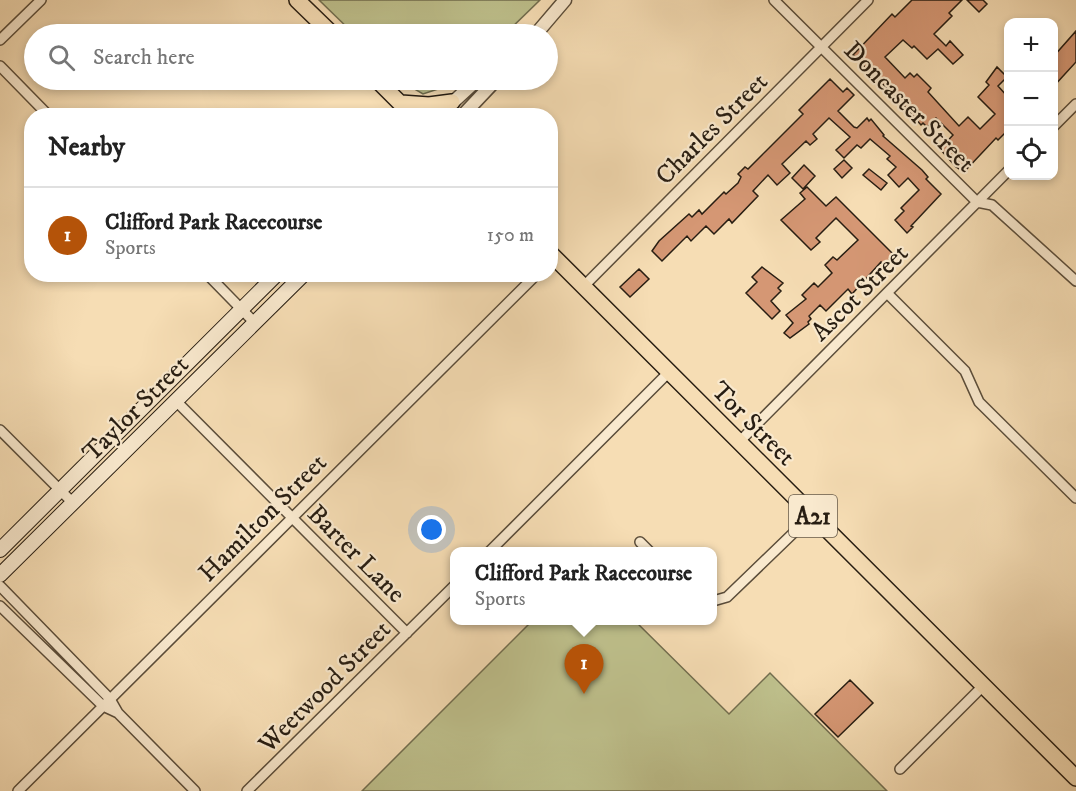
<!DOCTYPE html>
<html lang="en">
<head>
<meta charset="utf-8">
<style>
	body { margin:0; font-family:"IM FELL DW Pica",serif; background:#f2f2f2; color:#222 }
	.controls { position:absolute; right:18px; top:18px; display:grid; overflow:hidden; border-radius:12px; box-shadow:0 3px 9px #0003 }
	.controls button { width:54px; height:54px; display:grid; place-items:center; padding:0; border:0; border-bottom:2px solid #e0e0e0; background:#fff; color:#222; font:30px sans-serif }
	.you { position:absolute; left:432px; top:530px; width:21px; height:21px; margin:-15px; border:4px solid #fff; border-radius:50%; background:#1a73e8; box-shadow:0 0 0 9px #1a73e833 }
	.badge { display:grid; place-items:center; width:39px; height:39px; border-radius:50%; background:#b45309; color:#fff; font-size:20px; font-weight:700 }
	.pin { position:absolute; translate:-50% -50px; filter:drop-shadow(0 2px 3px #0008) }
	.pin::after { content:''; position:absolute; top:32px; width:21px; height:18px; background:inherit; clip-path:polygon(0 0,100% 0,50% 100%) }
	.popup { position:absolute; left:450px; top:547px; width:267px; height:78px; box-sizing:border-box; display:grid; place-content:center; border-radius:12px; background:#fff; filter:drop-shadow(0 2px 4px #0005); font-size:20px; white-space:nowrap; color:#767676 }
	.popup b { font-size:22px; color:#222 }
	.popup::after { content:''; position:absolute; left:50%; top:100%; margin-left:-12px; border:12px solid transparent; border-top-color:#fff }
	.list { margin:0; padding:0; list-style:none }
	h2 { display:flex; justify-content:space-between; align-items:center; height:78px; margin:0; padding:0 24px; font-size:26px }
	h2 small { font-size:20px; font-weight:400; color:#767676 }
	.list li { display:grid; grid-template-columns:39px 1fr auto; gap:18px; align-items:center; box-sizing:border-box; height:96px; padding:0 24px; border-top:2px solid #e0e0e0 }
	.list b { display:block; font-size:22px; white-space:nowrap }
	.list p { margin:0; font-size:20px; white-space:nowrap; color:#767676 }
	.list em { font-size:20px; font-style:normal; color:#767676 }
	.icon { flex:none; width:33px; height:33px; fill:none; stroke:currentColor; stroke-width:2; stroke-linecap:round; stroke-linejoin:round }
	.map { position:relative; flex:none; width:1076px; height:791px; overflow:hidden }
	.search { position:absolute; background:#fff; box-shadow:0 3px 9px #0003; left:24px; top:24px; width:534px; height:66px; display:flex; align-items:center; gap:15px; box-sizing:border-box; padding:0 21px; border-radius:33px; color:#767676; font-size:22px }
	.panel { position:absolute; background:#fff; box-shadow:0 3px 9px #0003; left:24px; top:108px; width:534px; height:174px; border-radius:24px }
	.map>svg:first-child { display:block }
	.green { fill:#bec08c; stroke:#726e4f; stroke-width:1.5 }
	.building { fill:#d59774; stroke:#271d12; stroke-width:1.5 }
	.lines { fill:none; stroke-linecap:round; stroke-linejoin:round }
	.minor-casing { stroke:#5b4d3a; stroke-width:12 }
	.tertiary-casing { stroke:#5b4d3a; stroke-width:15 }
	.secondary-casing { stroke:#271d12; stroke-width:16 }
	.trunk-casing { stroke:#271d12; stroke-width:18 }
	.minor { stroke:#f9e9ce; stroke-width:9 }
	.tertiary { stroke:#f9e9ce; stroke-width:12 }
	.secondary { stroke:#f9e9ce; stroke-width:14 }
	.trunk { stroke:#f6ddb4; stroke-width:15 }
	.labels { text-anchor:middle; stroke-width:4.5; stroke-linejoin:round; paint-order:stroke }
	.shield { fill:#f9e9ce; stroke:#665a4a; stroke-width:1.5 }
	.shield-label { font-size:24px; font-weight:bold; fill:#271d12 }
	.street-label { font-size:26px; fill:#271d12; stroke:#f9e9ce }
</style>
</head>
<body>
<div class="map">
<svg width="1076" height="791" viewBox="0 0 1076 791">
	<rect width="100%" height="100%" fill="#f6ddb4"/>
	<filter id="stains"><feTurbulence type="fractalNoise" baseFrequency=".00333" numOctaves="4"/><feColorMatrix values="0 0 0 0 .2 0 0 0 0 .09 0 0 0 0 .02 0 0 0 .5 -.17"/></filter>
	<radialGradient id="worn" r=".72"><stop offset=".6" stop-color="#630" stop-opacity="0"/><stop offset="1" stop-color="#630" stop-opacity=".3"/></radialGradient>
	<path class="green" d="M319 0H540L505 34H354Z
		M399 80H452L441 88 423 94Z
		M532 621H635L729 714 770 673 887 791H362Z"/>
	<path class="building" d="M912 0H962L949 13 952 16 934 34 946 46 950 41 963 55 953 64 938 49 927 59 914 46 912 48 903 40 885 57 905 78 910 73 914 77 917 74 931 88 928 92 959 126 968 117 980 129 995 114 978 97 989 85 986 82 997 67 1007 77 998 86 1008 97V130L998 140 996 138 964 172 956 167 940 149 953 135 936 118 927 127 923 123 921 125 892 92 871 74 869 76 862 70 865 67 853 55 892 14 895 17Z
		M967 0H983L987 4 979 12Z
		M1076 31V62L1053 87V57Z
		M830 79 843 92 847 88 854 95 838 111 854 127 857 128 867 118 869 121 871 119 884 135 883 136 922 170 928 177 926 179 941 194 911 226 913 227 907 233 895 220 904 211 901 208 919 190 908 178 899 187 888 175 896 167 887 159 890 156 870 139 861 148 857 145 844 158 836 150 850 137 829 118 813 134 817 139 810 145 806 141 782 164 790 173 777 185 768 175 753 191 758 196 732 223 729 219 714 234 706 226 691 241 687 236 662 261 652 251 659 241 689 214 692 217 699 210 702 214 724 192 726 194 738 183 741 177 738 174 745 167 748 169 803 114 799 110Z
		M844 160 852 168 842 178 834 169Z
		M804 165 815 176 803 189 792 178Z
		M869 169 887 183 881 190 863 175Z
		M807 187 826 206 836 197 894 255 884 266 881 262 852 294 848 289 826 311 820 305 809 316 811 319 808 322 809 324 790 338 784 333 793 323 786 315 806 299 802 295 814 283 818 287 832 273 825 265 833 257 837 260 858 240 836 218 816 238 820 242 811 250 781 220 805 199 800 193Z
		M762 267 783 283 778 288 781 291 771 301 780 311 772 319 746 293 757 282 752 277Z
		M639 269 649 279 630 297 620 287Z
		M850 680 873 703 838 737 815 714Z"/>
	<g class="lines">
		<defs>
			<path id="minor" d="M774 0 977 202 992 205 1076 281
				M0 40 41 0
				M0 66 49 116
				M1054 126 1076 104
				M207 274 255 323
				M583 287 868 0
				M887 293 965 371 979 402 1076 498
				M176 401 407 633
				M0 430 73 503
				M739 442 1008 171
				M640 542 650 552
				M489 552 669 372
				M0 586 110 699 118 713 195 791
				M713 601 727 597 812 515
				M0 606 103 706 118 713
				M900 769 983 686
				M18 791 537 274
				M247 791 455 585"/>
			<path id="tertiary" d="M536 34 565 0
				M438 116 477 80
				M462 116 496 80"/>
			<path id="secondary" d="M0 550 277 274
				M0 575 304 274"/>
			<path id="trunk" d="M297 0 332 34
				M377 80 413 116
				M401 103 429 105 452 102
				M550 253 1076 778"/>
		</defs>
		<use href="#minor" class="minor-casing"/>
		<use href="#tertiary" class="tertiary-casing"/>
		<use href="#secondary" class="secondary-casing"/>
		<use href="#trunk" class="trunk-casing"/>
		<use href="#minor" class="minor"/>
		<use href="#tertiary" class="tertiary"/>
		<use href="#secondary" class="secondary"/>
		<use href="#trunk" class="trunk"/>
	</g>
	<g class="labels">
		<rect class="shield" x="789" y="495" width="48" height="42" rx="4.5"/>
		<g class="shield-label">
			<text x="813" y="524">A21</text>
		</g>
		<g class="street-label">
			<text transform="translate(910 106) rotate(45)" y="9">Doncaster Street</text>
			<text transform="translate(711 128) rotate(-45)" y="9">Charles Street</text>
			<text transform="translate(859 292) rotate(-45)" y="9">Ascot Street</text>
			<text transform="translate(135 408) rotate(-45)" y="9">Taylor Street</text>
			<text transform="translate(754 423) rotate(45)" y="9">Tor Street</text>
			<text transform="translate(262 517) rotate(-45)" y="9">Hamilton Street</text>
			<text transform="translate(357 553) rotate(45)" y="9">Barter Lane</text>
			<text transform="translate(324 686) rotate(-45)" y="9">Weetwood Street</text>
		</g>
	</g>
	<rect width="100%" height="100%" filter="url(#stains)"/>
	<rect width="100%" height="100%" fill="url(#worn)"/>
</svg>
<div class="controls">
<button>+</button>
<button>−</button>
<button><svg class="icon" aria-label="locate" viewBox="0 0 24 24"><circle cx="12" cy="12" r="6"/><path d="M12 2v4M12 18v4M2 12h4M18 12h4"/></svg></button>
</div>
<div class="you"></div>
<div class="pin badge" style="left:584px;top:694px">1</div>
<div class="popup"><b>Clifford Park Racecourse</b>Sports</div>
<div class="search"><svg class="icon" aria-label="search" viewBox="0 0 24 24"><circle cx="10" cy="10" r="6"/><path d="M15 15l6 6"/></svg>Search here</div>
<section class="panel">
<h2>Nearby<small></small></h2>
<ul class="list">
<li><span class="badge">1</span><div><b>Clifford Park Racecourse</b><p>Sports</p></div><em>150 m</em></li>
</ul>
</section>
</div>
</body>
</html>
